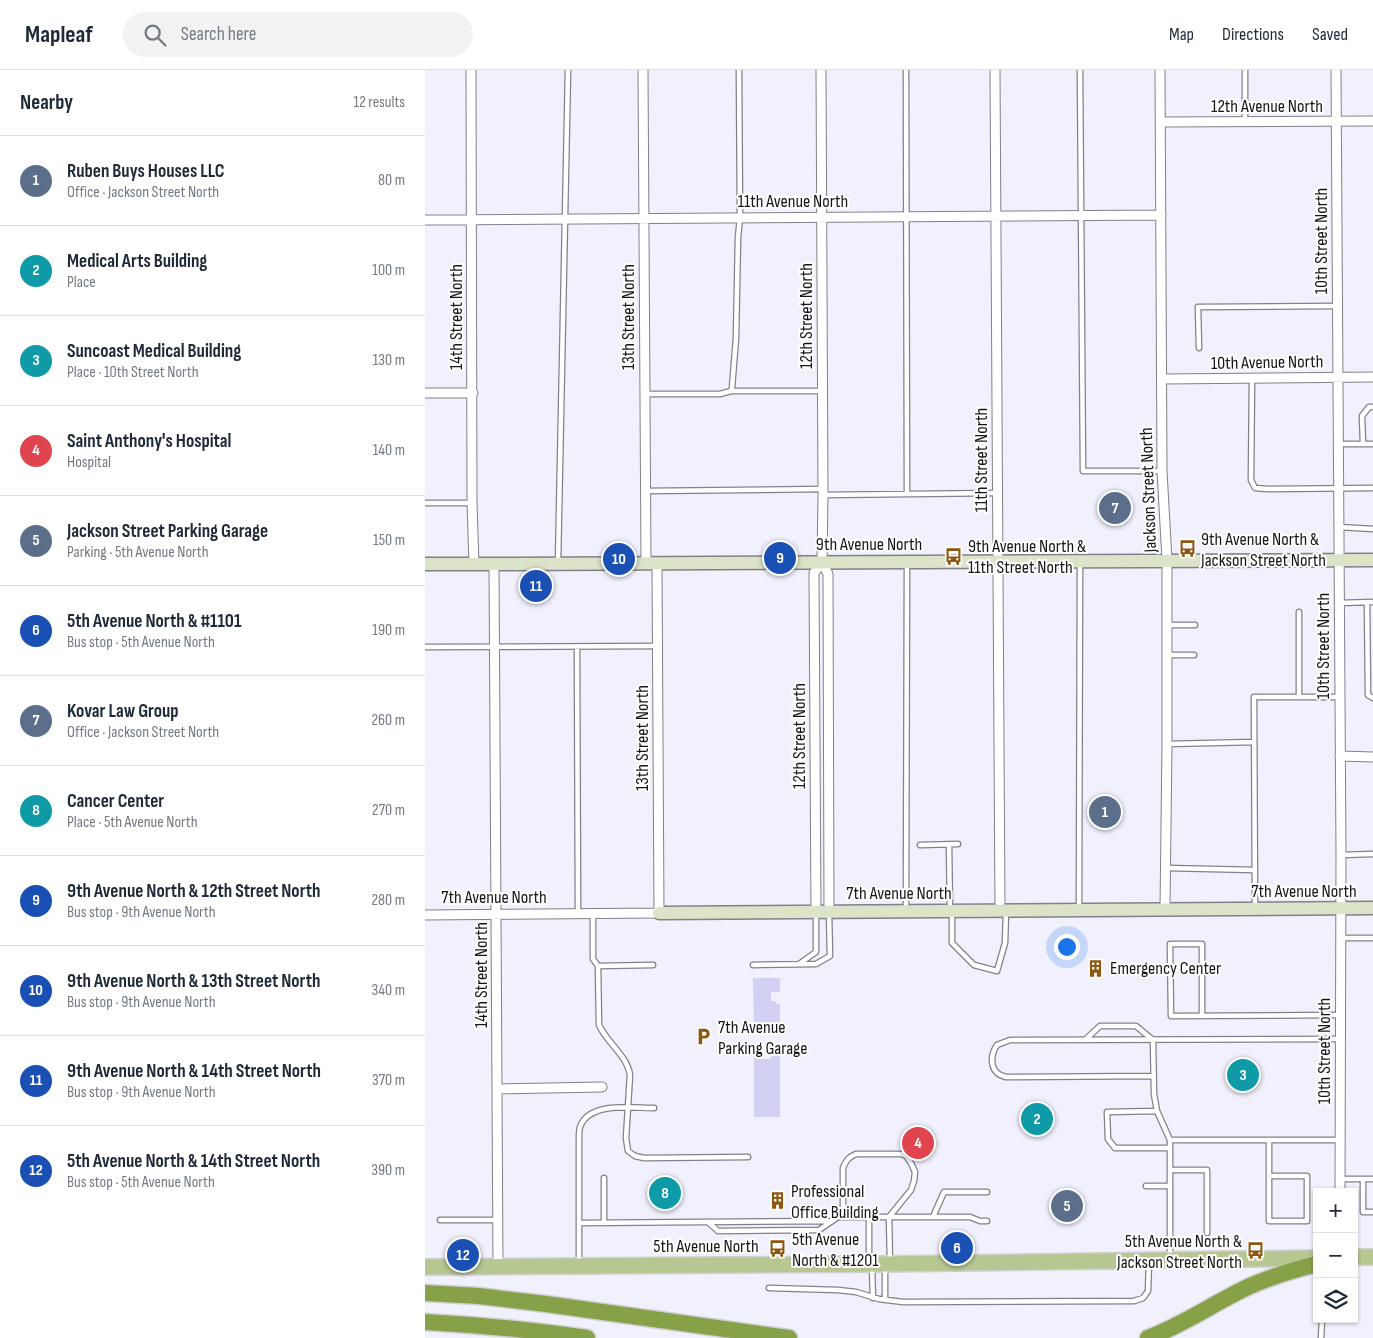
<!DOCTYPE html>
<html lang="en">
<head>
<meta charset="utf-8">
<style>
	body { margin:0; font-family:"Sofia Sans Condensed",sans-serif; background:#f2f2f3; color:#1f2937 }
	.controls { position:absolute; right:15px; bottom:15px; display:grid; overflow:hidden; border-radius:0px; box-shadow:0 1px 4px #0004 }
	.controls button { width:45px; height:45px; display:grid; place-items:center; padding:0; border:0; border-bottom:1px solid #e0e1e3; background:#fff; color:#1f2937; font:25px sans-serif }
	.you { position:absolute; left:641px; top:876px; width:18px; height:18px; margin:-12px; border:4px solid #fff; border-radius:50%; background:#1a73e8; box-shadow:0 0 0 8px #1a73e833 }
	.badge { display:grid; place-items:center; width:32px; height:32px; border-radius:50%; background:#111827; color:#fff; font-size:16px; font-weight:700 }
	.pin { position:absolute; translate:-50% -50%; border:2px solid #fff; box-shadow:0 1px 5px #0006 }
	.list { margin:0; padding:0; list-style:none }
	h2 { display:flex; justify-content:space-between; align-items:center; height:65px; margin:0; padding:0 20px; font-size:21px }
	h2 small { font-size:16px; font-weight:400; color:#747a83 }
	.list li { display:grid; grid-template-columns:32px 1fr auto; gap:15px; align-items:center; box-sizing:border-box; height:90px; padding:0 20px; border-top:1px solid #e0e1e3 }
	.list b { display:block; font-size:19px; white-space:nowrap }
	.list p { margin:0; font-size:16px; white-space:nowrap; color:#747a83 }
	.list em { font-size:16px; font-style:normal; color:#747a83 }
	.icon { flex:none; width:28px; height:28px; fill:none; stroke:currentColor; stroke-width:2; stroke-linecap:round; stroke-linejoin:round }
	.map { position:relative; flex:none; width:948px; height:1268px; overflow:hidden }
	header { display:flex; align-items:center; gap:30px; box-sizing:border-box; height:70px; padding:0 25px; background:#fff; border-bottom:1px solid #e0e1e3 }
	header strong { font-size:24px }
	nav { display:flex; gap:28px; margin-inline-start:auto; font-size:18px }
	.search { width:350px; height:45px; background:#f2f2f3; display:flex; align-items:center; gap:12px; box-sizing:border-box; padding:0 18px; border-radius:28px; color:#747a83; font-size:19px }
	main { display:flex }
	aside { flex:1; background:#fff }
	.map>svg:first-child { display:block }
	.green { fill:#d2d1f3 }
	.lines { fill:none; stroke-linecap:round; stroke-linejoin:round }
	.lane-casing { stroke:#82818b; stroke-width:7 }
	.street-casing { stroke:#82818b; stroke-width:11 }
	.secondary-casing { stroke:#82818b; stroke-width:15 }
	.primary-casing { stroke:#d0d0d1; stroke-width:18 }
	.highway-casing { stroke:#d0d0d1; stroke-width:19 }
	.lane { stroke:#fff; stroke-width:4.5 }
	.street { stroke:#fff; stroke-width:9 }
	.secondary { stroke:#dbe3c8; stroke-width:12 }
	.primary { stroke:#b7c792; stroke-width:15 }
	.highway { stroke:#87a149; stroke-width:16 }
	.labels { text-anchor:middle; stroke-width:4; stroke-linejoin:round; paint-order:stroke }
	.street-label { font-size:18px; fill:#151519; stroke:#fff }
	.poi-label { font-size:18px; fill:#151519; stroke:#fff; text-anchor:start }
</style>
</head>
<body>
<header>
<strong>Mapleaf</strong>
<div class="search"><svg class="icon" aria-label="search" viewBox="0 0 24 24"><circle cx="10" cy="10" r="6"/><path d="M15 15l6 6"/></svg>Search here</div>
<nav><a>Map</a><a>Directions</a><a>Saved</a></nav>
</header>
<main>
<aside>
<h2>Nearby<small>12 results</small></h2>
<ul class="list">
<li><span class="badge" style="background:#5c6f8a">1</span><div><b>Ruben Buys Houses LLC</b><p>Office · Jackson Street North</p></div><em>80 m</em></li>
<li><span class="badge" style="background:#0f9aa8">2</span><div><b>Medical Arts Building</b><p>Place</p></div><em>100 m</em></li>
<li><span class="badge" style="background:#0f9aa8">3</span><div><b>Suncoast Medical Building</b><p>Place · 10th Street North</p></div><em>130 m</em></li>
<li><span class="badge" style="background:#e0444e">4</span><div><b>Saint Anthony's Hospital</b><p>Hospital</p></div><em>140 m</em></li>
<li><span class="badge" style="background:#5c6f8a">5</span><div><b>Jackson Street Parking Garage</b><p>Parking · 5th Avenue North</p></div><em>150 m</em></li>
<li><span class="badge" style="background:#1a4fb4">6</span><div><b>5th Avenue North &amp; #1101</b><p>Bus stop · 5th Avenue North</p></div><em>190 m</em></li>
<li><span class="badge" style="background:#5c6f8a">7</span><div><b>Kovar Law Group</b><p>Office · Jackson Street North</p></div><em>260 m</em></li>
<li><span class="badge" style="background:#0f9aa8">8</span><div><b>Cancer Center</b><p>Place · 5th Avenue North</p></div><em>270 m</em></li>
<li><span class="badge" style="background:#1a4fb4">9</span><div><b>9th Avenue North &amp; 12th Street North</b><p>Bus stop · 9th Avenue North</p></div><em>280 m</em></li>
<li><span class="badge" style="background:#1a4fb4">10</span><div><b>9th Avenue North &amp; 13th Street North</b><p>Bus stop · 9th Avenue North</p></div><em>340 m</em></li>
<li><span class="badge" style="background:#1a4fb4">11</span><div><b>9th Avenue North &amp; 14th Street North</b><p>Bus stop · 9th Avenue North</p></div><em>370 m</em></li>
<li><span class="badge" style="background:#1a4fb4">12</span><div><b>5th Avenue North &amp; 14th Street North</b><p>Bus stop · 5th Avenue North</p></div><em>390 m</em></li>
</ul>
</aside>
<div class="map">
<svg width="948" height="1268" viewBox="0 0 948 1268">
	<rect width="100%" height="100%" fill="#f1f1fd"/>
	<path class="green" d="M328 908H355V922H346V931H351V934H355V960L329 961Z
		M346 974H355V1047H329V985L336 984V989H346Z"/>
	<g class="lines">
		<defs>
			<path id="lane" d="M481 0 482 423
				M655 0 658 401H737
				M820 0V52
				M774 278 773 237 913 236
				M827 308 826 410 830 418 843 419 948 418
				M306 321H397
				M220 324H295L306 321 307 318 311 268 313 167 315 148 314 0
				M914 374H948
				M938 374 937 346 944 337H948
				M220 421 398 419
				M398 425 573 423
				M0 433H47
				M914 457 948 459
				M133 493 143 0
				M942 532 943 625 948 628
				M914 533 948 532
				M874 542V627
				M742 555H770
				M0 577 233 576
				M152 577 153 844
				M742 585H769
				M742 674 829 672
				M495 775 533 774
				M524 775 525 841
				M916 785 948 784
				M741 798 830 800
				M830 837 829 627H915
				M654 838 655 494
				M481 841 482 493
				M527 842V873L549 895 572 901 580 873 581 841
				M168 844V889L173 896
				M916 868H948
				M374 894 391 882V843
				M228 895 173 896 174 955C182 973 202 985 205 1005L201 1068 203 1081 210 1086 219 1088 323 1087
				M328 895 391 894 405 886 404 843
				M777 946V874H745L746 946 916 945
				M660 970 675 956H711L728 970
				M728 970 729 1024 732 1041 745 1070V1188
				M728 1006 581 1007C565 1004 564 987 572 975L585 970 916 969
				M732 1041 682 1042 683 1069 690 1078H745
				M745 1070H916
				M844 1070V1151H882V1106H844
				M745 1100H782V1163
				M179 1108V1153
				M915 1109H948
				M938 1109V1142H948
				M721 1116H745
				M562 1122H519L508 1147H545L555 1151H562
				M418 1147V1098C421 1090 424 1087 431 1084H477L481 1086 486 1093 490 1102 489 1111 486 1120 464 1147 465 1192
				M444 1147V1191
				M15 1150H73
				M283 1152 293 1161 394 1160 413 1147H508
				M154 1153 407 1151
				M154 1194V1069C154 1065 154 1060 155 1057 164 1031 208 1038 229 1038
				M460 1197V1230
				M447 1198 448 1228
				M344 1218 413 1220 431 1222 454 1229 478 1232 709 1231 718 1228 723 1221 724 1192
				M896 1268 897 1249"/>
			<path id="street" d="M46 0 47 433 49 494
				M218 0 221 493
				M396 0 398 425 397 492 403 504 404 842
				M570 0 575 840
				M735 0 737 401 742 490V674L740 839
				M911 0 916 785 915 1122
				M736 52 948 51
				M0 150 736 145
				M737 309 948 307
				M0 323H48
				M69 494 73 1196
				M915 686 948 687
				M391 842 389 503 397 492
				M0 845 234 843 232 493
				M72 1019 177 1017"/>
			<path id="secondary" d="M0 494H69L948 490
				M234 843 948 838"/>
			<path id="primary" d="M929 1187H948
				M0 1197 460 1194 892 1188"/>
			<path id="highway" d="M0 1223 54 1226 121 1234 364 1268
				M0 1252C54 1255 108 1260 162 1268
				M723 1268C758 1255 789 1233 823 1217 845 1207 868 1200 892 1194"/>
		</defs>
		<use href="#lane" class="lane-casing"/>
		<use href="#street" class="street-casing"/>
		<use href="#secondary" class="secondary-casing"/>
		<use href="#primary" class="primary-casing"/>
		<use href="#highway" class="highway-casing"/>
		<use href="#lane" class="lane"/>
		<use href="#street" class="street"/>
		<use href="#secondary" class="secondary"/>
		<use href="#primary" class="primary"/>
		<use href="#highway" class="highway"/>
	</g>
	<defs>
		<symbol id="bus-bare" viewBox="-9 -9 18 18"><path d="M-5-6H5V4H4V6H2V4H-2V6H-4V4H-5ZM-3.5-4V0h7V-4ZM-3.5 1.2v1.5H-2V1.2ZM2 1.2v1.5H3.5V1.2Z" fill="#8f560f" stroke="#fff" stroke-width="2.5" paint-order="stroke"/></symbol>
		<symbol id="building-bare" viewBox="-9 -9 18 18"><path d="M-4-6H4V6H1V3H-1V6H-4ZM-2.5-4.3h1.7v1.8h-1.7ZM.8-4.3h1.7v1.8H.8ZM-2.5-1h1.7V.8h-1.7ZM.8-1h1.7V.8H.8Z" fill="#8f560f" stroke="#fff" stroke-width="2.5" paint-order="stroke"/></symbol>
		<symbol id="parking-bare" viewBox="-9 -9 18 18"><path d="M-3.5-5.5H1a3.5 3.5 0 0 1 0 7H-1V5.5H-3.5ZM-1-3.4V-.6H.8a1.4 1.4 0 0 0 0-2.8Z" fill="#8f560f" stroke="#fff" stroke-width="2.5" paint-order="stroke"/></symbol>
	</defs>
	<g fill-rule="evenodd">
		<use href="#bus-bare" x="750" y="466" width="25" height="25"/>
		<use href="#bus-bare" x="516" y="474" width="25" height="25"/>
		<use href="#building-bare" x="658" y="886" width="25" height="25"/>
		<use href="#parking-bare" x="266" y="954" width="25" height="25"/>
		<use href="#building-bare" x="340" y="1118" width="25" height="25"/>
		<use href="#bus-bare" x="340" y="1166" width="25" height="25"/>
		<use href="#bus-bare" x="818" y="1168" width="25" height="25"/>
	</g>
	<g class="labels">
		<g class="street-label">
			<text x="842" y="42">12th Avenue North</text>
			<text x="368" y="137">11th Avenue North</text>
			<text transform="translate(896 171) rotate(-90)" y="6">10th Street North</text>
			<text transform="translate(381 246) rotate(-90)" y="6">12th Street North</text>
			<text transform="translate(31 247) rotate(-90)" y="6">14th Street North</text>
			<text transform="translate(203 247) rotate(-90)" y="6">13th Street North</text>
			<text transform="translate(842 292) rotate(-1)" y="6">10th Avenue North</text>
			<text transform="translate(556 390) rotate(-90)" y="6">11th Street North</text>
			<text transform="translate(723 420) rotate(-92)" y="6">Jackson Street North</text>
			<text x="444" y="480">9th Avenue North</text>
			<text transform="translate(898 576) rotate(-90)" y="6">10th Street North</text>
			<text transform="translate(374 666) rotate(-90)" y="6">12th Street North</text>
			<text transform="translate(217 668) rotate(-90)" y="6">13th Street North</text>
			<text x="879" y="827">7th Avenue North</text>
			<text x="474" y="829">7th Avenue North</text>
			<text x="69" y="833">7th Avenue North</text>
			<text transform="translate(56 905) rotate(-90)" y="6">14th Street North</text>
			<text transform="translate(899 981) rotate(-90)" y="6">10th Street North</text>
			<text x="281" y="1182">5th Avenue North</text>
		</g>
		<g class="poi-label">
			<text x="776" y="475">9th Avenue North &amp;<tspan x="776" dy="21">Jackson Street North</tspan></text>
			<text x="543" y="482">9th Avenue North &amp;<tspan x="543" dy="21">11th Street North</tspan></text>
			<text x="685" y="904">Emergency Center</text>
			<text x="293" y="963">7th Avenue<tspan x="293" dy="21">Parking Garage</tspan></text>
			<text x="366" y="1127">Professional<tspan x="366" dy="21">Office Building</tspan></text>
			<text x="367" y="1175">5th Avenue<tspan x="367" dy="21">North &amp; #1201</tspan></text>
			<text x="817" y="1177" text-anchor="end">5th Avenue North &amp;<tspan x="817" dy="21">Jackson Street North</tspan></text>
		</g>
	</g>
</svg>
<div class="controls">
<button>+</button>
<button>−</button>
<button><svg class="icon" aria-label="layers" viewBox="0 0 24 24"><path d="M12 4l9 5-9 5-9-5zM3 14l9 5 9-5"/></svg></button>
</div>
<div class="you"></div>
<div class="pin badge" style="left:680px;top:742px;background:#5c6f8a">1</div>
<div class="pin badge" style="left:612px;top:1049px;background:#0f9aa8">2</div>
<div class="pin badge" style="left:818px;top:1005px;background:#0f9aa8">3</div>
<div class="pin badge" style="left:493px;top:1073px;background:#e0444e">4</div>
<div class="pin badge" style="left:642px;top:1136px;background:#5c6f8a">5</div>
<div class="pin badge" style="left:532px;top:1178px;background:#1a4fb4">6</div>
<div class="pin badge" style="left:690px;top:438px;background:#5c6f8a">7</div>
<div class="pin badge" style="left:240px;top:1123px;background:#0f9aa8">8</div>
<div class="pin badge" style="left:355px;top:488px;background:#1a4fb4">9</div>
<div class="pin badge" style="left:194px;top:489px;background:#1a4fb4">10</div>
<div class="pin badge" style="left:111px;top:516px;background:#1a4fb4">11</div>
<div class="pin badge" style="left:38px;top:1185px;background:#1a4fb4">12</div>
</div>
</main>
</body>
</html>
